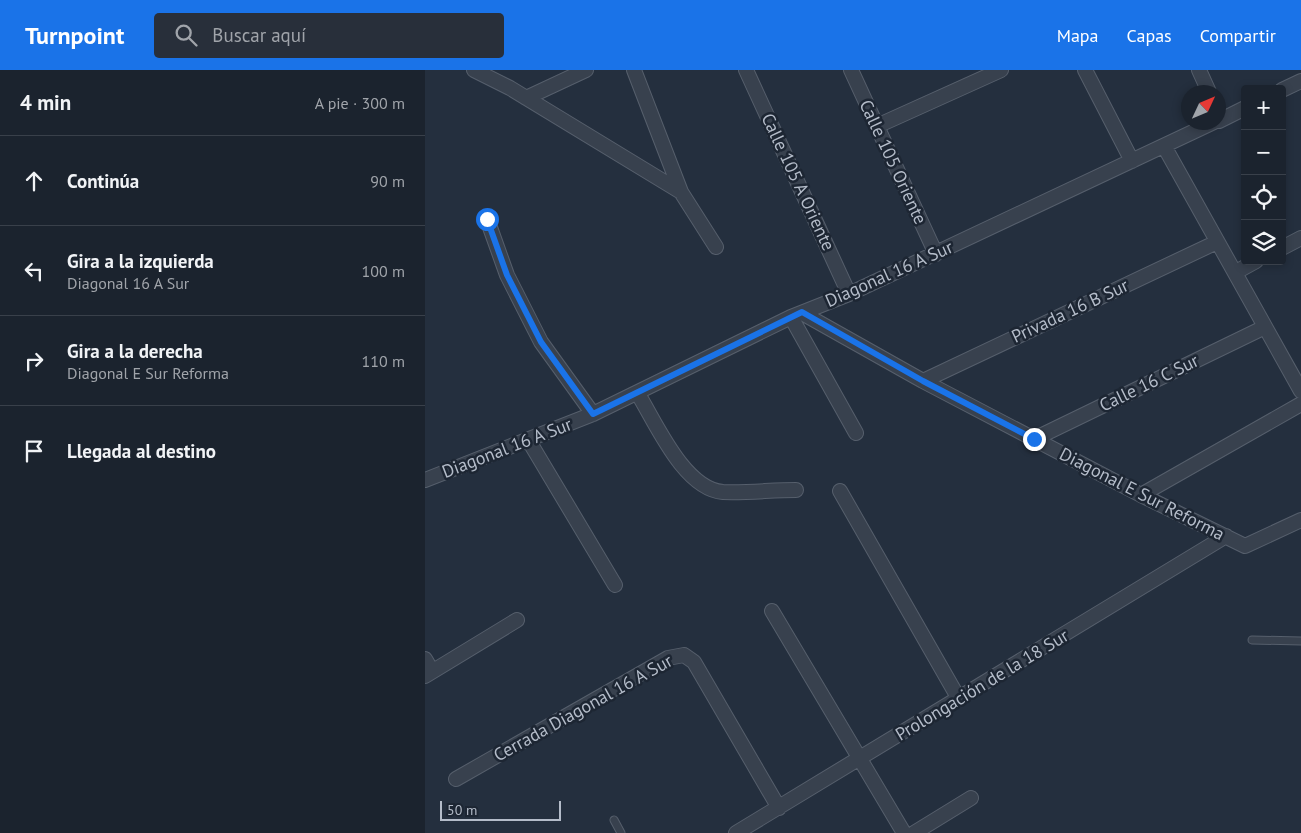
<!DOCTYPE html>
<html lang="es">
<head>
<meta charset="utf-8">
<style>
	body { margin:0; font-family:"PT Sans",sans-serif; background:#282f3a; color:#f1f3f6 }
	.controls { position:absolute; right:15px; top:15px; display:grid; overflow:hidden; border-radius:5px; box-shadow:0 2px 8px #0003 }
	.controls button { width:45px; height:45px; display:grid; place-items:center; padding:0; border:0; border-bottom:1px solid #39404a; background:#1b232e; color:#f1f3f6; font:25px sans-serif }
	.compass { position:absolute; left:756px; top:15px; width:45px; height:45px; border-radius:50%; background:#1b232e; box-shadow:0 2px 8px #0003; rotate:46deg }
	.scale { position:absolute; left:15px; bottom:12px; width:121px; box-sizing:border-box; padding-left:5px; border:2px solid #b4bcc9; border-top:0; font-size:14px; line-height:18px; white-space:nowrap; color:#b4bcc9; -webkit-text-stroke:4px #1d2633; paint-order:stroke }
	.stop { position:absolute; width:15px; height:15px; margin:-11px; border:4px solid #1a73e8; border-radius:50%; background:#fff }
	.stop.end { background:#1a73e8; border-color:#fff; box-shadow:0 1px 5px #0008 }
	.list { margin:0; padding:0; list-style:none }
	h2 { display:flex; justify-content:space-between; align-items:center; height:65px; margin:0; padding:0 20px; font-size:21px }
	h2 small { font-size:16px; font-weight:400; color:#a0a4aa }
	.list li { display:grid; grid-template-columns:32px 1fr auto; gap:15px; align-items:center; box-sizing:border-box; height:90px; padding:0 20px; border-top:1px solid #39404a }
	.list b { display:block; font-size:19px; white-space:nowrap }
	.list p { margin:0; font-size:16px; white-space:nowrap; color:#a0a4aa }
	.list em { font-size:16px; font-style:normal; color:#a0a4aa }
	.icon { flex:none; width:28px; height:28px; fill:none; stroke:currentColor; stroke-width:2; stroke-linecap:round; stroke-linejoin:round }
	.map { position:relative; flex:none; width:876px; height:763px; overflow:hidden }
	header { display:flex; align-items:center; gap:30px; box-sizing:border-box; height:70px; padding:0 25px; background:#1a73e8; color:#fff }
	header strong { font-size:24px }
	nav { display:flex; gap:28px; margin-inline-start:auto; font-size:18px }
	.search { width:350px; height:45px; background:#282f3a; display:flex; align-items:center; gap:12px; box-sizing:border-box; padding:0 18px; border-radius:5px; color:#a0a4aa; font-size:19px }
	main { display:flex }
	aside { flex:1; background:#1b232e }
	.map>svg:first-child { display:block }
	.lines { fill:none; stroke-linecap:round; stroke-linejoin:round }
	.service-casing { stroke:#565f6c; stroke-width:9 }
	.minor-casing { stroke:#565f6c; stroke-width:16 }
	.service { stroke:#38414e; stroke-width:7 }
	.minor { stroke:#38414e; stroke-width:14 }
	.route { stroke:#1a73e8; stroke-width:6 }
	.labels { text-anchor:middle; stroke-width:5; stroke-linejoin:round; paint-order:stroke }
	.street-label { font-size:18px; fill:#b4bcc9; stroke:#1d2633 }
</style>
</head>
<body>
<header>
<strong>Turnpoint</strong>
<div class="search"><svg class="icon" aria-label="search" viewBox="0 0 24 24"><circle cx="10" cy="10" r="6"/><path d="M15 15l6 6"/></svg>Buscar aquí</div>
<nav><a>Mapa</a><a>Capas</a><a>Compartir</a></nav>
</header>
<main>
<aside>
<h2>4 min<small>A pie · 300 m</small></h2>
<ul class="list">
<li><svg class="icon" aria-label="ahead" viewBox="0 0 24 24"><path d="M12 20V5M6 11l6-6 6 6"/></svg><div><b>Continúa</b></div><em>90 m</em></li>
<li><svg class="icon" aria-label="left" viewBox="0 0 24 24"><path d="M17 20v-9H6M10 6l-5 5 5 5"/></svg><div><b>Gira a la izquierda</b><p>Diagonal 16 A Sur</p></div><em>100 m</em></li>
<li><svg class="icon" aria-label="right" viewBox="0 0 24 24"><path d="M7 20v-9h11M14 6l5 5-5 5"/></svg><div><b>Gira a la derecha</b><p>Diagonal E Sur Reforma</p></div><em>110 m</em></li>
<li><svg class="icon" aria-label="arrive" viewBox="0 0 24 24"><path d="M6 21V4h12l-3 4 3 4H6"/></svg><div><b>Llegada al destino</b></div></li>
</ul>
</aside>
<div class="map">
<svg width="876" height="763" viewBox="0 0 876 763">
	<rect width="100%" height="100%" fill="#242f3e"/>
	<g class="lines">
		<defs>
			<path id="service" d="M827 570 876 571
				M189 750 196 763"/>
			<path id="minor" d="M49 0 85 18 256 122
				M209 0 256 122 291 177
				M321 0 424 224
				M426 0 511 184
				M660 0 707 91
				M774 0 784 22
				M857 20 876 11
				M101 28 161 0
				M794 51 820 38
				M452 56 576 0
				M739 76 876 321
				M62 149 82 205 116 272 168 344
				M857 178 876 168
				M811 202 831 191
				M377 243 498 311 716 425 820 476 876 450
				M366 247 431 363
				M498 311 792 172
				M213 324C231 353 259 419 298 422 322 423 347 420 371 420
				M609 369 840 257
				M104 371 190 515
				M0 410 168 344 366 247 424 224 789 52
				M415 421 534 629
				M716 425 876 334
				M347 541 479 763
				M0 589 7 601
				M0 606 92 550
				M31 709 243 588 259 585 269 592 354 738
				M311 763 801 466
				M489 763 546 728"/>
		</defs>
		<use href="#service" class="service-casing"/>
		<use href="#minor" class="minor-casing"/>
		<use href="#service" class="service"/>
		<use href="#minor" class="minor"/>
	</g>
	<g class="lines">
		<path class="route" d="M62 149 82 205 116 272 168 344 377 242 498 311 609 369"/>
	</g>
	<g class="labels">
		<g class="street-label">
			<text transform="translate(468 92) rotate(65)" y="6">Calle 105 Oriente</text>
			<text transform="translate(373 112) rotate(65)" y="6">Calle 105 A Oriente</text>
			<text transform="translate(464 204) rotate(-24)" y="6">Diagonal 16 A Sur</text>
			<text transform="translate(645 241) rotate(-25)" y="6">Privada 16 B Sur</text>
			<text transform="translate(724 313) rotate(-26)" y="6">Calle 16 C Sur</text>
			<text transform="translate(82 378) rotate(-21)" y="6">Diagonal 16 A Sur</text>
			<text transform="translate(717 424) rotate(27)" y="6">Diagonal E Sur Reforma</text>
			<text transform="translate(557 615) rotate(-31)" y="6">Prolongación de la 18 Sur</text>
			<text transform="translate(158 638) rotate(-29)" y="6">Cerrada Diagonal 16 A Sur</text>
		</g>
	</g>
</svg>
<div class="controls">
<button>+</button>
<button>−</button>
<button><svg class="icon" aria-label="locate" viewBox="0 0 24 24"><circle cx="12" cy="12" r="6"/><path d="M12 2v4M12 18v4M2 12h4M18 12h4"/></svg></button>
<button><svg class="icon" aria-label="layers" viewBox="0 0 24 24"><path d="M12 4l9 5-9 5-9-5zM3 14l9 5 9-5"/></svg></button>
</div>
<svg class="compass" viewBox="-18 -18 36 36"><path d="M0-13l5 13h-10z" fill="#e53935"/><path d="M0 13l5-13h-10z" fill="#a0a4aa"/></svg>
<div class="scale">50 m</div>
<div class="stop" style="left:62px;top:149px"></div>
<div class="stop end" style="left:609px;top:369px"></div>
</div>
</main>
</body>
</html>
